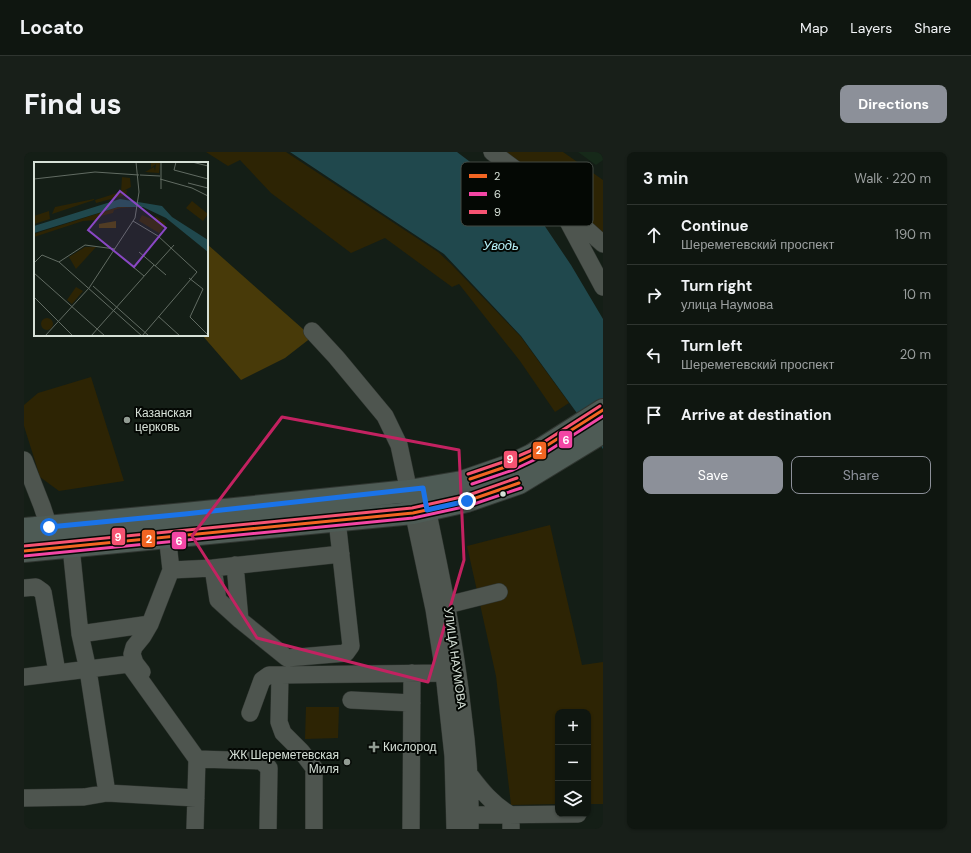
<!DOCTYPE html>
<html lang="en">
<head>
<meta charset="utf-8">
<style>
	body { margin:0; font-family:"DM Sans",sans-serif; background:#181f19; color:#f1f3f6 }
	.controls { position:absolute; right:12px; bottom:12px; display:grid; overflow:hidden; border-radius:8px; box-shadow:0 1px 3px #0004 }
	.controls button { width:36px; height:36px; display:grid; place-items:center; padding:0; border:0; border-bottom:1px solid #2f3530; background:#0f1610; color:#f1f3f6; font:20px sans-serif }
	.stop { position:absolute; width:12px; height:12px; margin:-9px; border:3px solid #1a73e8; border-radius:50%; background:#fff }
	.stop.end { background:#1a73e8; border-color:#fff; box-shadow:0 1px 4px #0008 }
	.list { margin:0; padding:0; list-style:none }
	h2 { display:flex; justify-content:space-between; align-items:center; height:52px; margin:0; padding:0 16px; font-size:17px }
	h2 small { font-size:13px; font-weight:400; color:#9b9f9f }
	.list li { display:grid; grid-template-columns:26px 1fr auto; gap:12px; align-items:center; box-sizing:border-box; height:60px; padding:0 16px; border-top:1px solid #2f3530 }
	.list b { display:block; font-size:15px; white-space:nowrap }
	.list p { margin:0; font-size:13px; white-space:nowrap; color:#9b9f9f }
	.list em { font-size:13px; font-style:normal; color:#9b9f9f }
	.actions { display:flex; gap:8px; padding:12px 16px }
	.actions a { flex:1; padding:9px 0; border:1px solid #8c9099; border-radius:8px; text-align:center; font-size:14px; color:#8c9099 }
	.actions .main { background:#8c9099; color:#fff }
	.icon { flex:none; width:22px; height:22px; fill:none; stroke:currentColor; stroke-width:2; stroke-linecap:round; stroke-linejoin:round }
	.map { position:relative; flex:none; width:579px; height:677px; overflow:hidden; border-radius:8px }
	header { display:flex; align-items:center; gap:24px; box-sizing:border-box; height:56px; padding:0 20px; background:#0f1610; border-bottom:1px solid #2f3530 }
	header strong { font-size:19px }
	nav { display:flex; gap:22px; margin-inline-start:auto; font-size:14px }
	.intro { display:flex; align-items:center; justify-content:space-between; box-sizing:border-box; height:96px; padding:0 24px }
	h1 { margin:0; font-size:28px }
	.button { padding:10px 18px; border-radius:8px; background:#8c9099; color:#fff; font-size:14px; font-weight:700 }
	main { display:flex; gap:24px; padding:0 24px }
	aside { flex:1; background:#0f1610; border-radius:8px; box-shadow:0 1px 3px #0004 }
	.map>svg:first-child { display:block }
	.built { fill:#162919 }
	.green { fill:#2d2404 }
	.forest { fill:#483a09 }
	.water { fill:#20484d }
	.lines { fill:none; stroke-linecap:round; stroke-linejoin:round }
	.minor-casing { stroke:#303631; stroke-width:18 }
	.major-casing { stroke:#303631; stroke-width:24 }
	.minor { stroke:#4e554f; stroke-width:17 }
	.major { stroke:#4e5b55; stroke-width:22 }
	.bus-1-casing { stroke:#040804; stroke-width:6 }
	.bus-2-casing { stroke:#040804; stroke-width:6 }
	.bus-3-casing { stroke:#040804; stroke-width:6 }
	.bus-1 { stroke:#f26522; stroke-width:3 }
	.bus-2 { stroke:#f346a5; stroke-width:3 }
	.bus-3 { stroke:#f65372; stroke-width:3 }
	.route { stroke:#1a73e8; stroke-width:5 }
	.marked { fill:none; stroke:#c32261; stroke-width:3; stroke-linejoin:round }
	.poi-dot { fill:#929c93; stroke:#040804; stroke-width:1.5 }
	.bus-dot { fill:#d6e0d7; stroke:#040804; stroke-width:1.5 }
	.labels { text-anchor:middle; stroke-width:4; stroke-linejoin:round; paint-order:stroke }
	.poi-label { font-size:12px; fill:#d6e0d7; stroke:#040804; text-anchor:start }
	.street-label { font-size:12px; fill:#d6e0d7; stroke:#040804 }
	.water-label { font-size:13px; font-style:italic; fill:#b6f0f8; stroke:#040804 }
	.inset-road { fill:none; stroke:#626c63; stroke-width:1 }
	.view { fill:#8947c3; fill-opacity:0.15; stroke:#8947c3; stroke-width:2 }
	.inset-edge { fill:none; stroke:#d6e0d7; stroke-width:2 }
	.key { fill:#040804; stroke:#434943; stroke-width:1 }
	.key-label { font-size:11px; fill:#d6e0d7 }
	.line-badge { stroke:#040804; stroke-width:1.5 }
	.badge-label { font-size:11px; text-anchor:middle; font-weight:bold; fill:#fff }
</style>
</head>
<body>
<header>
<strong>Locato</strong>
<nav><a>Map</a><a>Layers</a><a>Share</a></nav>
</header>
<div class="intro"><h1>Find us</h1><a class="button">Directions</a></div>
<main>
<div class="map">
<svg width="579" height="677" viewBox="0 0 579 677">
	<rect width="100%" height="100%" fill="#141e16"/>
	<path class="built" d="M554 0H579V8L572 13Z"/>
	<path class="green" d="M182 0H262L414 100 427 112 497 185 545 251 531 260 496 209 435 132 428 135 361 86 327 101 247 41 216 8 204 14Z
		M476 0H539L579 28V87Z
		M67 225 100 329 35 339 16 325 0 274V253L14 241Z
		M526 373 558 513 579 510V652H564V560H534V652L487 653 472 524 443 394Z
		M282 555H315L314 586 281 587Z"/>
	<path class="forest" d="M183 92 288 185 261 206 217 228 178 183H183Z"/>
	<path class="water" d="M266 0H433L510 58 547 113 579 167V297L497 184 420 102Z"/>
	<g class="lines">
		<defs>
			<path id="minor" d="M468 0 514 34 579 92
				M541 64 579 135
				M288 179 312 205 361 264 375 293 410 457 420 521 429 604 431 677
				M0 308 18 354 25 375
				M401 347C416 418 431 489 439 562 444 600 447 639 446 677
				M47 395 56 482
				M211 413 216 468
				M189 416 317 402
				M147 418 189 416 194 448 216 468 263 506 322 501 327 494 313 368
				M0 436 12 435 19 440 33 520
				M423 453 475 440
				M118 520 111 511 108 502 110 495 119 484 126 472 147 418 142 373
				M0 525 105 512 173 607
				M327 548 388 551
				M226 561 238 528 245 523H256
				M173 607 237 609 245 616 244 677
				M445 622C457 638 469 653 487 663
				M83 641 64 518 56 482 126 472
				M0 646 60 645 83 641 172 646
				M447 663 554 662
				M171 677 173 607
				M290 677V616L277 599 259 581 255 570 256 523 420 521
				M387 677 388 521
				M487 677V663"/>
			<path id="major" d="M0 377 161 362 385 339 438 330 487 313 508 303 579 258
				M0 399 389 361 443 349 495 331 579 280"/>
		</defs>
		<use href="#minor" class="minor-casing"/>
		<use href="#major" class="major-casing"/>
		<use href="#minor" class="minor"/>
		<use href="#major" class="major"/>
		<defs>
			<path id="bus-1" d="M446 327 487 313 508 303 579 258
				M0 399 389 361 443 349 495 331"/>
			<path id="bus-2" d="M448 332 489 318 510 308 579 264
				M0 404 389 366 444 354 497 336"/>
			<path id="bus-3" d="M444 322 485 308 506 299 576 254
				M0 394 388 356 442 344 493 326"/>
		</defs>
		<use href="#bus-1" class="bus-1-casing"/>
		<use href="#bus-2" class="bus-2-casing"/>
		<use href="#bus-3" class="bus-3-casing"/>
		<use href="#bus-1" class="bus-1"/>
		<use href="#bus-2" class="bus-2"/>
		<use href="#bus-3" class="bus-3"/>
	</g>
	<g class="lines">
		<path class="route" d="M25 375 161 362 399 336 403 358 443 349"/>
	</g>
	<path class="marked" d="M258 265 435 298 440 408 404 530 233 486 168 384Z"/>
	<g class="poi-dot">
		<circle cx="103" cy="268" r="4"/>
		<path d="M348 589h4v4h4v4h-4v4h-4v-4h-4v-4h4z"/>
		<circle cx="323" cy="610" r="4"/>
	</g>
	<circle class="bus-dot" cx="479" cy="342" r="3.5"/>
	<g class="labels">
		<g class="poi-label">
			<text x="111" y="265">Казанская<tspan x="111" dy="14">церковь</tspan></text>
			<text x="359" y="599">Кислород</text>
			<text x="315" y="607" text-anchor="end">ЖК Шереметевская<tspan x="315" dy="14">Миля</tspan></text>
		</g>
		<g class="street-label">
			<text transform="translate(431 506) rotate(82)" y="4">УЛИЦА НАУМОВА</text>
		</g>
		<g class="water-label">
			<text x="477" y="98">Уводь</text>
		</g>
	</g>
	<g transform="translate(10 10)">
		<rect width="174" height="174" fill="#141e16"/>
		<path d="M117 0H126L125 11 111 10 120 5 121 9 122 2 117 6ZM88 15 96 16 97 25 87 30ZM93 28 92 33 62 41 61 38ZM60 37V38L18 52 21 45ZM158 39 174 52 169 59 152 46ZM84 45H101L87 46 80 48 79 51 67 54 63 58 49 59 0 75V72ZM15 49 16 57 0 62V54ZM108 53 120 58 122 54 132 62 125 71 105 59ZM51 85H62L42 107 35 95ZM42 125 49 129 38 142 33 138ZM7 162a6 6 0 1 1 12 0a6 6 0 1 1-12 0Z" fill="#2d2404"/>
		<path d="M82 59V66H65V62Z" fill="#483a09"/>
		<path d="M86 37 128 44 138 55 174 78V90L132 56 109 45H84L0 71V64Z" fill="#20484d"/>
		<path class="inset-road" d="M142 0 140 8 174 17M158 0 174 4M106 13 126 14M0 17 61 10 105 13M126 17 158 26 174 34M154 21 174 26M127 27V0M99 59 124 74 163 110 108 174M105 90 132 113M25 100 108 174M0 101 8 93 25 100 51 83 81 87M98 104 110 114M121 104 140 83M0 111 71 174M155 116 169 127 156 155 174 173M59 124 115 174M0 135 39 174M124 154 146 174M11 174 55 126 101 56 105 30 102 0M57 174 120 103"/>
		<path class="view" d="M86 29 132 66 100 105 54 68Z"/>
		<rect width="174" height="174" class="inset-edge"/>
	</g>
	<rect x="437" y="10" width="132" height="64" rx="6" class="key"/>
	<rect x="445" y="22" width="18" height="4" fill="#f26522"/>
	<rect x="445" y="40" width="18" height="4" fill="#f346a5"/>
	<rect x="445" y="58" width="18" height="4" fill="#f65372"/>
	<g class="key-label">
		<text x="470" y="28">2</text>
		<text x="470" y="46">6</text>
		<text x="470" y="64">9</text>
	</g>
	<g class="line-badge">
		<rect x="534" y="278" width="15" height="19" rx="4" fill="#f346a5"/>
		<rect x="508" y="289" width="15" height="19" rx="4" fill="#f26522"/>
		<rect x="479" y="298" width="15" height="19" rx="4" fill="#f65372"/>
		<rect x="87" y="375" width="15" height="19" rx="4" fill="#f65372"/>
		<rect x="117" y="377" width="15" height="19" rx="4" fill="#f26522"/>
		<rect x="147" y="379" width="16" height="19" rx="4" fill="#f346a5"/>
	</g>
	<g class="badge-label">
		<text x="542" y="292">6</text>
		<text x="515" y="302">2</text>
		<text x="486" y="311">9</text>
		<text x="94" y="389">9</text>
		<text x="125" y="391">2</text>
		<text x="155" y="393">6</text>
	</g>
</svg>
<div class="controls">
<button>+</button>
<button>−</button>
<button><svg class="icon" aria-label="layers" viewBox="0 0 24 24"><path d="M12 4l9 5-9 5-9-5zM3 14l9 5 9-5"/></svg></button>
</div>
<div class="stop" style="left:25px;top:375px"></div>
<div class="stop end" style="left:443px;top:349px"></div>
</div>
<aside>
<h2>3 min<small>Walk · 220 m</small></h2>
<ul class="list">
<li><svg class="icon" aria-label="ahead" viewBox="0 0 24 24"><path d="M12 20V5M6 11l6-6 6 6"/></svg><div><b>Continue</b><p>Шереметевский проспект</p></div><em>190 m</em></li>
<li><svg class="icon" aria-label="right" viewBox="0 0 24 24"><path d="M7 20v-9h11M14 6l5 5-5 5"/></svg><div><b>Turn right</b><p>улица Наумова</p></div><em>10 m</em></li>
<li><svg class="icon" aria-label="left" viewBox="0 0 24 24"><path d="M17 20v-9H6M10 6l-5 5 5 5"/></svg><div><b>Turn left</b><p>Шереметевский проспект</p></div><em>20 m</em></li>
<li><svg class="icon" aria-label="arrive" viewBox="0 0 24 24"><path d="M6 21V4h12l-3 4 3 4H6"/></svg><div><b>Arrive at destination</b></div></li>
</ul>
<div class="actions"><a class="main">Save</a><a>Share</a></div>
</aside>
</main>
</body>
</html>
